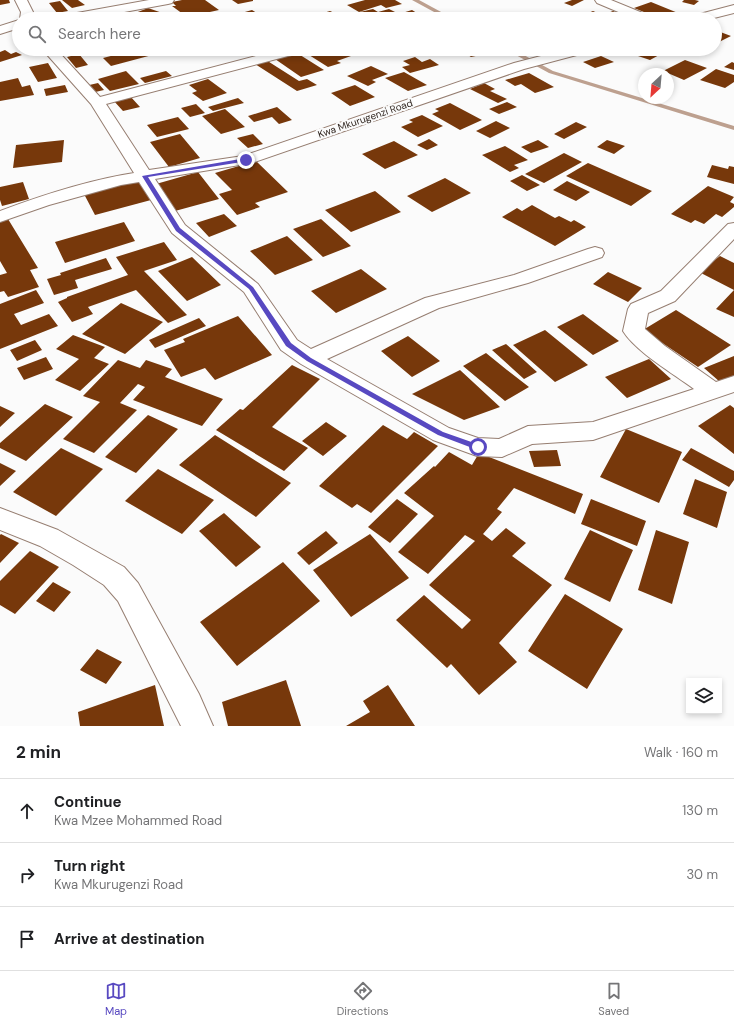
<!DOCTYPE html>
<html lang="en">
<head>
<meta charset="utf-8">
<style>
	body { margin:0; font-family:"DM Sans",sans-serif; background:#f6f6f6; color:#202124 }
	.controls { position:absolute; right:12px; bottom:12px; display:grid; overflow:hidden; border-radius:0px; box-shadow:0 2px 6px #0003 }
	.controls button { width:36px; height:36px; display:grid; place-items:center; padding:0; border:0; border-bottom:1px solid #e0e0e0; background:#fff; color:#202124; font:20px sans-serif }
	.compass { position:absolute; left:638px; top:68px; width:36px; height:36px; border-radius:50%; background:#fff; box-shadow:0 2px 6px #0003; rotate:206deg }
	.stop { position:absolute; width:12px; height:12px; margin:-9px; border:3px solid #5849c1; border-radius:50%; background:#fff }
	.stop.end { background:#5849c1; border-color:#fff; box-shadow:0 1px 4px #0008 }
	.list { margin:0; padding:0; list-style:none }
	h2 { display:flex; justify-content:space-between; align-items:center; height:52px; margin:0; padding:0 16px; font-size:17px }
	h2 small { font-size:13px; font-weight:400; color:#757577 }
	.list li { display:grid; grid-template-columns:26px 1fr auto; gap:12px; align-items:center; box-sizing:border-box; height:64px; padding:0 16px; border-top:1px solid #e0e0e0 }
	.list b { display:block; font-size:15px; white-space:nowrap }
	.list p { margin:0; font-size:13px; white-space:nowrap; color:#757577 }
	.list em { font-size:13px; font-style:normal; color:#757577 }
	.icon { flex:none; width:22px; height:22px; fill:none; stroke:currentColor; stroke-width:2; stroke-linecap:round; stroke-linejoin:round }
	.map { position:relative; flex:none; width:734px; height:726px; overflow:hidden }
	.search { position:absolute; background:#fff; box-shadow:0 2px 6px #0003; left:12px; right:12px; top:12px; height:44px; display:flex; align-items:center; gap:10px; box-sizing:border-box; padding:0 14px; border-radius:22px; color:#757577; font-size:15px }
	.sheet { height:244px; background:#fff }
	nav { display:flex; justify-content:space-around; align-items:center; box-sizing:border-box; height:56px; border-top:1px solid #e0e0e0; background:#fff; font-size:11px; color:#757577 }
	nav a { display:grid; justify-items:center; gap:2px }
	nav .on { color:#5849c1 }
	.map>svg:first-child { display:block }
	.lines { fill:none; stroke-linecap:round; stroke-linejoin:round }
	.stream { fill:#bda08f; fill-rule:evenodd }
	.building { fill:#77380b }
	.minor-casing { stroke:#967e71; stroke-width:2 }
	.minor { fill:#fff; fill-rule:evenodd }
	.route { fill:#5849c1 }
	.labels { text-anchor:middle; stroke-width:4; stroke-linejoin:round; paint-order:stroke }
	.far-street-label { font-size:10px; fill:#322822; stroke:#fbfbfb }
</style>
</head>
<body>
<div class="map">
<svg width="734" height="726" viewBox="0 0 734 726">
	<rect width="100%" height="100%" fill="#fbfbfb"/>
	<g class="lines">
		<path class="stream" d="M412 0H419L454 19H447Z
			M505 49H513L553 71 734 126V130L549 73Z"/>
	</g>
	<path class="building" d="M0 0H9L10 3 0 5Z
		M62 0H78L85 5 72 8Z
		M182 0H205L219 10 187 17 172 6H176L172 2Z
		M232 0H253V1L238 4Z
		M365 0H395L402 4 386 8 381 5 359 12 347 5Z
		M572 0H584L572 6 564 3Z
		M684 0H695L699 1 694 5 682 2Z
		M60 1 68 11 57 13 49 3Z
		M651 2 678 13 661 19 634 8Z
		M148 8 171 16 164 19H130L125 17Z
		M373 9 378 12 389 9 397 13 372 19 360 12Z
		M252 10 257 13 259 12 273 19H230L227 17Z
		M412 10 420 15 405 19 403 17 396 19H382Z
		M330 11 339 15 336 17 340 19H303Z
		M593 11 602 15 613 11 632 19H590L581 16Z
		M74 12 77 15 58 19H54L52 16Z
		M435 12 441 16 429 19H410Z
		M715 30 731 36 719 42 715 40Z
		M79 49H122V50L102 54 100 52 86 55Z
		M138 49H150L156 54 111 66 103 58Z
		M247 49H279L257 56Z
		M385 49H408L393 54Z
		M455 49H478L485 54 471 57 465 53 454 56 447 51Z
		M627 49H646L661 54 650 60 623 51Z
		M5 50 11 54 16 52 22 55 0 62V52Z
		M327 50 332 53 341 51 351 56 337 61 341 63 328 67 309 55Z
		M297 53 324 70 301 77 275 59Z
		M79 54 88 65 76 68 67 57Z
		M601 56 614 62 595 68 583 62Z
		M415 57 422 62 430 59 439 65 410 73 402 67 410 65 403 61Z
		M266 60 299 81 307 79 317 85 297 91 255 64Z
		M685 60 707 68 684 80 663 71Z
		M732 62 734 63V70L724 67Z
		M48 63 57 78 38 82 29 67Z
		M371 66 388 74 372 80 376 82 368 86 347 76Z
		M716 69 734 75V82L725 88 700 80Z
		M126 71 139 84 110 91 98 79Z
		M166 71 172 76 145 83 140 78Z
		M404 72 427 85 408 91 385 78Z
		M529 73 554 87 535 93 521 84 515 86 505 80Z
		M18 78 22 87 30 85 34 95 0 101V82Z
		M208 79 227 93 203 101 192 93 197 91 189 85Z
		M98 83 104 90 91 93 85 86Z
		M484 83 495 89 490 91 507 99 498 103 470 89Z
		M65 85 68 92 46 96 44 89Z
		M355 85 375 97 350 106 331 93Z
		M130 96 140 107 123 111 113 100Z
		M238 98 244 103 213 111 208 107Z
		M507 102 517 107 499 114 489 109Z
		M450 103 482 120 460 130 432 114 439 111 435 109Z
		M196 104 205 113 190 117 181 108Z
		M277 107 292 120 279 124 272 117 254 122 248 116Z
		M225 109 245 127 221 134 202 116Z
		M422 115 443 126 418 137 401 127 413 122 409 120Z
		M178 117 189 129 157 137 147 125Z
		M496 121 510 128 490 138 476 131Z
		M576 122 587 127 564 139 554 134Z
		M180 134 200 158 169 167 150 142Z
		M253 134 263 144 248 148 237 138Z
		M429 139 438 145 427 150 417 145Z
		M64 140 62 162 13 168 16 145Z
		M538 140 549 147 531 153 521 147Z
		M607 140 625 146 614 154 597 147Z
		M394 141 418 155 385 169 362 154Z
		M505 146 528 160 514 165 519 168 510 172 482 155Z
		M564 153 582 162 544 183 525 174Z
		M256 161 288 192 255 203 260 207 237 215 219 194 232 190 215 173Z
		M588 163 652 191 631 206 566 176Z
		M712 165 728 169 729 166 734 167V184L707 177Z
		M198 172 219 199 175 211 156 184Z
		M522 175 540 185 527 191 510 181Z
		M445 178 471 193 432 212 407 196Z
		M138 180 151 200 95 215 84 194Z
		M567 181 590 192 576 201 553 190Z
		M23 182 29 199 2 206 0 200V187Z
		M708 186 734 197 730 202 734 204V207L722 217 716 214 704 224 695 220 691 223 671 214Z
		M375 191 401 212 351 232 325 210Z
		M532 205 555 218 559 216 571 222 574 220 586 227 555 246 502 217 517 208 522 211Z
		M224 214 237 226 209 237 196 223Z
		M8 219 38 268 30 270 39 287 8 297 4 291 0 292V275L7 273 0 261V221Z
		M321 219 351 246 323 257 293 229Z
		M124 222 135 241 65 263 55 242Z
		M287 236 313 260 275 275 250 251Z
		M164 242 177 260 144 271 187 315 168 323 136 290 88 307 93 314 72 322 58 302 67 298V297L128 275 116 257Z
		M720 256 734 263V317L716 309 734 290 699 272Z
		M192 257 221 285 187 301 158 271Z
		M106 258 112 269 75 280 78 288 54 295 47 279 61 275 60 273Z
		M361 269 387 289 336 313 311 291Z
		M608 272 642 288 628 302 593 284Z
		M36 290 44 303 14 314 21 325 49 314 58 326 0 349V304Z
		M121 303 163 322 125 354 82 334Z
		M676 310 731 345 698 367 643 330Z
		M583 314 619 341 593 355 557 327Z
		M238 316 272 355 215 380 205 368 181 377 164 350 185 342 183 339Z
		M199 318 206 326 155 348 149 340Z
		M545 330 588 365 555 382 513 345Z
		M73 335 105 347 94 358 109 364 80 391 55 380 79 359 56 349Z
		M408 336 440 361 412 377 381 351Z
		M35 340 42 350 17 361 10 350Z
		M506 344 537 372 524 379 492 350Z
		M486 353 507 370 529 387 505 401 463 366Z
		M734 356V376L720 382 704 368Z
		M46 357 53 369 24 380 17 368Z
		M649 359 671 379 627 398 605 377Z
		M118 360 140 368 146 360 172 369 165 377 223 399 202 426 133 400 145 387 138 384 120 403 137 410 94 453 63 439 100 402 83 396Z
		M292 365 320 379 272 427 308 448 284 471 216 430 240 409 243 410Z
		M460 370 500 407 464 420 412 394Z
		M45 404 73 417 26 461 0 448V443Z
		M730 405 734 408V454L698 426Z
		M0 406 15 413 0 427Z
		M148 415 178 429 136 473 105 457Z
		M326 422 347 436 323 456 302 441Z
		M383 425 407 439 414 432 438 446 371 513 357 504 352 508 319 486Z
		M626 429 682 452 659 503 600 477Z
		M215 435 291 483 256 517 179 465Z
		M61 448 103 469 56 516 13 492Z
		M691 448 734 471V480L729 487 682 460Z
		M557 450 561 466 534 467 529 451Z
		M449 452 472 465 479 453 583 494 575 514 514 488 497 509 502 512 483 534 492 541 506 528 526 543 512 556 552 585 499 643 517 662 479 695 451 664 447 668 396 620 424 595 462 629 471 620 429 585 475 541 465 535 428 574 398 552 434 516 404 493 434 466 435 467Z
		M0 463 16 471 0 486Z
		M158 469 214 500 182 534 125 501Z
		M695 479 727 492 717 528 683 514Z
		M397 499 418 514 390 543 368 527Z
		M591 499 646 521 637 546 581 524Z
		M224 513 261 547 236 567 199 531Z
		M590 530 633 550 610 602 564 579Z
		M656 530 689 542 672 604 638 590Z
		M326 531 338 543 309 565 297 553Z
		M1 534 19 543 0 563V535Z
		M370 534 409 578 351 617 313 570Z
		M30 551 59 567 15 614 0 605V581Z
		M283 562 320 601 237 666 200 622Z
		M53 582 71 592 54 612 36 601Z
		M565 594 623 629 587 689 528 651Z
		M97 649 122 662 106 684 80 670Z
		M286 680 301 726H228L222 702Z
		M155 685 164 726H80L78 712Z
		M388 685 415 726H346L370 712 363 701Z"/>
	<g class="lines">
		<defs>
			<path id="minor" d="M15 0H27L33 12 32 19H20L21 12Z
				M149 0H174L172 3 168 4 86 19H60L62 16 66 15Z
				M595 0H611L650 16 652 19H635L597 3Z
				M734 5V13L710 19H690L692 16Z
				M19 20V28L0 34V26Z
				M42 49H56L100 97 283 49H305L303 52 106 104 149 170 243 156 514 63 568 49H590L588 52 524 69 252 163 155 179 185 225 258 284 297 340 311 349 425 298 514 275 588 249 595 247 602 249 604 253 602 257 528 283 439 308 327 359 449 428 478 438 499 439 528 426 593 422 694 389C674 374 636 352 623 331L628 309 631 304 661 291 728 224 734 223V239L675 301 648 313 645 329 665 346 716 382 734 376V392L593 440 532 444 502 457 477 456 433 440 301 364 281 350 244 292 172 233 139 182 121 185 49 205 0 222V211C43 195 88 180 134 173L91 104Z
				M0 508 58 530 124 567 138 583 199 694 213 726H181L118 601 104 585 73 565 40 546 0 530Z"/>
		</defs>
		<use href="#minor" class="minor-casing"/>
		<use href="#minor" class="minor"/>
	</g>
	<path class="route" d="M246 158 248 161 148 177 180 228 253 287 291 343 311 358 443 432 480 445V449H475L438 435 307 361 286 346 249 289 176 231 142 176Z"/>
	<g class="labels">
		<g class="far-street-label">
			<text transform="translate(365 118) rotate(-19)" y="4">Kwa Mkurugenzi Road</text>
		</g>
	</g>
</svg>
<div class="controls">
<button><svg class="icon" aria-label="layers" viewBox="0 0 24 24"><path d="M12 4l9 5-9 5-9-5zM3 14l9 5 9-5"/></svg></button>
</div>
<svg class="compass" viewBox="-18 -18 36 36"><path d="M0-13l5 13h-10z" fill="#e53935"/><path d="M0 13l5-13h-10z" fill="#757577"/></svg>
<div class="stop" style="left:478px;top:447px"></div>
<div class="stop end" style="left:246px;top:160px"></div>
<div class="search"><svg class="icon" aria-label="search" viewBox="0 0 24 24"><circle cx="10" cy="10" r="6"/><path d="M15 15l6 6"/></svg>Search here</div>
</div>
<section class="sheet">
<h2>2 min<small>Walk · 160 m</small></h2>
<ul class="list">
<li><svg class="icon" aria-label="ahead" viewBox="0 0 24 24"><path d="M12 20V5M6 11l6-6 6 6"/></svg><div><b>Continue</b><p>Kwa Mzee Mohammed Road</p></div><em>130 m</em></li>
<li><svg class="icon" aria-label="right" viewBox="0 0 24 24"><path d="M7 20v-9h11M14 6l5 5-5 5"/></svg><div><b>Turn right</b><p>Kwa Mkurugenzi Road</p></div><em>30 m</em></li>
<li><svg class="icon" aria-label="arrive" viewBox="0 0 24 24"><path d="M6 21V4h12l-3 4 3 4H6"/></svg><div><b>Arrive at destination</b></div></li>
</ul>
</section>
<nav>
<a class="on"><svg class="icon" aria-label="map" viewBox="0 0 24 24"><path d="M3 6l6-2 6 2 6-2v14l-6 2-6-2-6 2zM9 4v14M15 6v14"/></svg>Map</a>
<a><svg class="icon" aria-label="directions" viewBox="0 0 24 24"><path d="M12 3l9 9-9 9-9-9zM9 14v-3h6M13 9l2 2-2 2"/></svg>Directions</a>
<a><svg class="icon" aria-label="saved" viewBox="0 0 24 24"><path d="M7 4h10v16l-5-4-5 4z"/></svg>Saved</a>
</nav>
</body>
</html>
